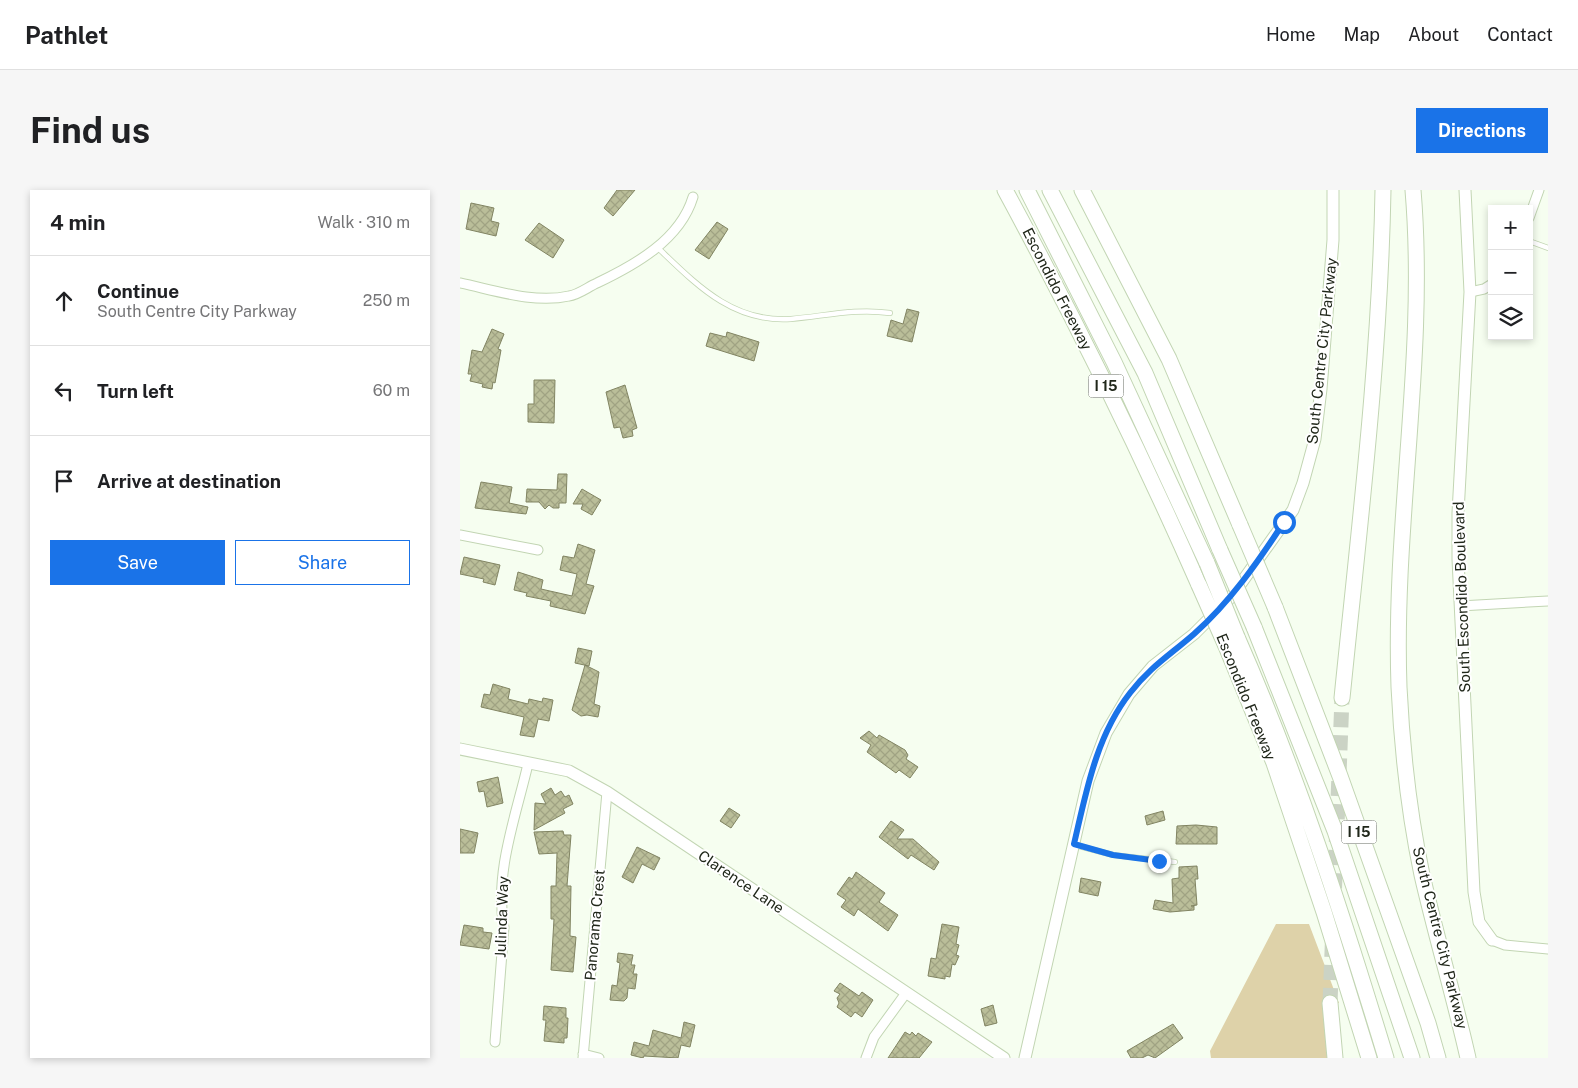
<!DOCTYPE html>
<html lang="en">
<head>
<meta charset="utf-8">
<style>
	body { margin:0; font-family:"Public Sans",sans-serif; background:#f6f6f6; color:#202124 }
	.controls { position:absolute; right:15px; top:15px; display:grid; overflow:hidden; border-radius:0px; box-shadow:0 2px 8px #0003 }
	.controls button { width:45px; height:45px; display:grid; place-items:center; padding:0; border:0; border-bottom:1px solid #e0e0e0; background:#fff; color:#202124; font:25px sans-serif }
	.stop { position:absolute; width:15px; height:15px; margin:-11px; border:4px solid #1a73e8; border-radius:50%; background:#fff }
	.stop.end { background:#1a73e8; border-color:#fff; box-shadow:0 1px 5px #0008 }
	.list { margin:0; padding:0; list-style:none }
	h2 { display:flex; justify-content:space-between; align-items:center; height:65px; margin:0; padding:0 20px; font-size:21px }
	h2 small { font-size:16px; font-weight:400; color:#757577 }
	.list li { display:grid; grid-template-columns:32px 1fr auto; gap:15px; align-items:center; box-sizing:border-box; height:90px; padding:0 20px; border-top:1px solid #e0e0e0 }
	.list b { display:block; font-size:19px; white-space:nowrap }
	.list p { margin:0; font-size:16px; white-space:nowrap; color:#757577 }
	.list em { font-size:16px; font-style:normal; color:#757577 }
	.actions { display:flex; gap:10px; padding:15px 20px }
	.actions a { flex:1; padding:11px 0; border:1px solid #1a73e8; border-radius:0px; text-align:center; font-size:18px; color:#1a73e8 }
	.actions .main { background:#1a73e8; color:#fff }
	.icon { flex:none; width:28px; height:28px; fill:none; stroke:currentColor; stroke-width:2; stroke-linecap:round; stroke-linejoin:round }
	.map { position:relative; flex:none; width:1088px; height:868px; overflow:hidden; border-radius:0px }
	header { display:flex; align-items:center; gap:30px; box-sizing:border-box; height:70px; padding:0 25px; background:#fff; border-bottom:1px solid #e0e0e0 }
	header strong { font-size:24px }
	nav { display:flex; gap:28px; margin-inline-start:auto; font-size:18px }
	.intro { display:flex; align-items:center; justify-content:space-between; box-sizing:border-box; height:120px; padding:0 30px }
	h1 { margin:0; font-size:35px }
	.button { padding:12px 22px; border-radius:0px; background:#1a73e8; color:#fff; font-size:18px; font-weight:700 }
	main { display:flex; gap:30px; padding:0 30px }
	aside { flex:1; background:#fff; border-radius:0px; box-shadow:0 2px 8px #0003 }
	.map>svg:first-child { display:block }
	.grass { fill:#ded2a9 }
	.building { fill:url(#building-cross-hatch); stroke:#818462 }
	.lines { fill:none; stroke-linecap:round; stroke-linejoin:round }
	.highway-tunnel { stroke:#cbd3c5; stroke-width:15; stroke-dasharray:15 8; stroke-linecap:butt }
	.lane-casing { stroke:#c2d5b3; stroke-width:6 }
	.street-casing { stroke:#c2d5b3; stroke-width:11 }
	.secondary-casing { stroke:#c2d5b3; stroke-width:13 }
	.highway-casing { stroke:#c2d5b3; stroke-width:17 }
	.lane { stroke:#fff; stroke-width:4.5 }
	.street { stroke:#fff; stroke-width:9 }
	.secondary { stroke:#fff; stroke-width:11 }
	.highway { stroke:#fff; stroke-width:15 }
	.highway-bridge-casing { stroke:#c2d5b3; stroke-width:17; stroke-linecap:butt }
	.highway-bridge { stroke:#fff; stroke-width:15 }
	.route { stroke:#1a73e8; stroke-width:6 }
	.labels { text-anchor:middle; stroke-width:4; stroke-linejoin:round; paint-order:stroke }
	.shield { fill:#fff; stroke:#63685f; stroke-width:1 }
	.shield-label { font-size:14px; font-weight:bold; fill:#20271a }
	.street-label { font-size:15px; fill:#20271a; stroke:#fff }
</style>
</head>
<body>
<header>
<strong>Pathlet</strong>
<nav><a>Home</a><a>Map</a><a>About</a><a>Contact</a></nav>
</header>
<div class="intro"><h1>Find us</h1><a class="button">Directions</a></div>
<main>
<aside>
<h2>4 min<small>Walk · 310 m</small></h2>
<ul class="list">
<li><svg class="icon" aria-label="ahead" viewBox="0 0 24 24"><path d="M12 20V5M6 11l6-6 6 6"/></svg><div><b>Continue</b><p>South Centre City Parkway</p></div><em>250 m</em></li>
<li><svg class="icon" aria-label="left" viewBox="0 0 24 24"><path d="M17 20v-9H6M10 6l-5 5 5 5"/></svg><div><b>Turn left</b></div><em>60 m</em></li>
<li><svg class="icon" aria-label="arrive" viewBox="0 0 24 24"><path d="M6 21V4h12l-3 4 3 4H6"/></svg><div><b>Arrive at destination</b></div></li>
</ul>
<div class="actions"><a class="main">Save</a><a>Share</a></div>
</aside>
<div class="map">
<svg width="1088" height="868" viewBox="0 0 1088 868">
	<defs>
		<pattern id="building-cross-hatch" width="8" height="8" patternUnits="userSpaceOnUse" patternTransform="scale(1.25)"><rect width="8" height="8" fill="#babe99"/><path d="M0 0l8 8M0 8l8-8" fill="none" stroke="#a0a383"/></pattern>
	</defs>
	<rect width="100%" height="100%" fill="#f6fef0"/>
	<path class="grass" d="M816 734H849L879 813 864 814 869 868H751L750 861Z"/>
	<path class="building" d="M157 0H175L153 26 144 18Z
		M11 13 34 18 31 31 39 33 36 46 6 39Z
		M257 32 268 39 249 69 235 60Z
		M79 33 104 50 93 68 65 50Z
		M447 119 459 122 452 152 427 146 431 130 443 134Z
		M32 139 44 144 38 159 41 160 35 193 33 192 32 199 22 197 23 194 10 191 12 184H8L12 160 22 162Z
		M267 142 299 152 294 171 246 156 250 143 266 147Z
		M74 190H95L94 233 68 232V214H74Z
		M165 195 177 238 172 240 173 246 163 248 160 237 154 238 146 202Z
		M98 284H107L106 313H99V318H93L89 315 85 319 79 312H66L67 299 97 300Z
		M21 292 52 297 49 313 68 317 66 324 15 318Z
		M122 299 141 310 132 325 121 319 123 314H113Z
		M118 354 135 360 126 394 134 396 125 424 90 416 91 411 66 406 67 403 54 400 58 382 83 390 81 399 112 406 117 384 100 380 103 366 114 368Z
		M4 367 40 375 35 395 23 392 24 389 0 384Z
		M118 458 132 461 129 476 115 473Z
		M125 475 139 482 134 514 140 516 138 527 127 525 121 526 112 520Z
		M33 494 50 499 48 509 68 514 69 509 82 512 83 508 93 510 89 531 78 529 74 547 60 545 64 527 21 517 24 504 30 505Z
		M409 541 417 548 419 545 445 560 448 565 446 569 458 577 450 588 439 580 436 583 407 562 411 555 400 548Z
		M38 587 43 613 27 617 24 601 19 602 17 592Z
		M91 598 95 605 101 601 105 607 109 605 113 614 103 619 105 623 74 640 75 613 86 614 81 604Z
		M269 618 280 625 271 638 260 631Z
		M703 621 705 630 687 635 685 626Z
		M431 631 444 640 437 649H453L479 672 474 680 451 665 448 669 419 647Z
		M736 635 757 637V654H716L717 636Z
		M0 639 18 643 14 663H0Z
		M103 641 104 645H111L107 696H111L110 746 116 747 113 782 91 780 94 729H91V696H96L97 663 79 664 74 642Z
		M177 657 200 668 194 680 182 674 173 693 162 687Z
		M737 676 738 689H735L737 715 731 716H734V720L710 722 693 719 695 710 713 713 712 689 719 688V677Z
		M396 682 425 703 419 712 438 725 428 741 398 719 394 726 381 717 386 710 377 704 389 687 392 689Z
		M621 688 641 692 638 706 619 702Z
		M482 734 499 737 496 754 499 755 496 765 499 766 495 775 492 774 490 787 485 786V789L468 786 471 768 476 769Z
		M4 735 23 738V742L32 743 29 759 0 755Z
		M158 763 173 765 171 775H175L173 784H177L175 799 168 798 167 808 164 811 150 810 152 795 157 796 160 773 157 772Z
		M380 793 399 806 402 802 413 810 402 827 395 822 391 827 377 817 379 813 377 808 380 804 374 801Z
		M533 815 537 833 525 836 521 819Z
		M84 816 106 818V828H108L107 848H104V853L84 851 86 830H83Z
		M224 832 235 835 230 857 221 855 218 868 184 866 183 868 171 865 174 852 189 856 193 840 221 848Z
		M713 834 723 848 695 868 688 865 682 868H671L667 861Z
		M445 842 450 845 452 842 456 846 458 843 472 852 459 868H428Z"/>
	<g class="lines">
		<path class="highway-tunnel" d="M870 813 882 508"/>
		<defs>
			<path id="lane" d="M1069 51 1088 58
				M197 57C236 94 272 133 331 129 365 126 396 118 430 123
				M615 655 653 665 715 672"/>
			<path id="street" d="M1069 28 1079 0
				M0 93C34 100 74 114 109 106 118 105 128 97 137 93 175 75 220 50 233 7
				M1010 102 1024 99 1032 94
				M0 345 78 360
				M1000 416 1088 411
				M1032 750 1045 755 1088 759
				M35 852 44 737C34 683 56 626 68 574
				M123 864 139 868
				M123 868 147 602
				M406 868 414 847 446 803"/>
			<path id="secondary" d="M1005 0 1010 102 998 323V369L1014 702 1019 732 1032 750
				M0 559 109 581 147 602 544 868
				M565 868 628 591 646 543 669 504 693 476 734 444 772 406 833 320 843 293 855 249 861 199 873 50V0"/>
			<path id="highway" d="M545 0C615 129 680 261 739 395
				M567 0 654 172 747 373
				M590 0 685 183 760 360
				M622 0 709 169 780 335
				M953 0C967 166 933 331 939 497 942 559 949 623 962 685 976 746 994 806 1008 868
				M815 417 880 586 968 833 978 868
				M794 437 875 641 952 868
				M777 447C837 583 883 726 926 868
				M766 456 814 573 864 722 909 868
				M882 508C899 339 920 170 923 0
				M870 813 875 868"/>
		</defs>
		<use href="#lane" class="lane-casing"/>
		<use href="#street" class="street-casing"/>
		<use href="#secondary" class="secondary-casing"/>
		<use href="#highway" class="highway-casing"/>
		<use href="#lane" class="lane"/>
		<use href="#street" class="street"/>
		<use href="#secondary" class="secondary"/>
		<use href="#highway" class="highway"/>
		<defs>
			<path id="highway-bridge" d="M780 335 815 417
				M760 360 794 437
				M747 373 777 447
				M739 395 766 456"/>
		</defs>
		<use href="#highway-bridge" class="highway-bridge-casing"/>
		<use href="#highway-bridge" class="highway-bridge"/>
	</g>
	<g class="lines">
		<path class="route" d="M699 671 653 665 614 654C626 603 636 546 670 503 690 477 710 465 734 444 770 412 798 372 824 332"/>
	</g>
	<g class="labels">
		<g class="shield">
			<rect x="628.5" y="184.5" width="35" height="23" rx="4"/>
			<rect x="881.5" y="630.5" width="35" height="23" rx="4"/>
		</g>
		<g class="shield-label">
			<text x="646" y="201">I 15</text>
			<text x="899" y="647">I 15</text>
		</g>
		<g class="street-label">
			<text transform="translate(597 99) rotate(63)" y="5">Escondido Freeway</text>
			<text transform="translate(862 161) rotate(-84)" y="5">South Centre City Parkway</text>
			<text transform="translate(1002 407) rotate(-92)" y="5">South Escondido Boulevard</text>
			<text transform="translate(786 507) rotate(68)" y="5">Escondido Freeway</text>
			<text transform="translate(281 692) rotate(34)" y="5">Clarence Lane</text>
			<text transform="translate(42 727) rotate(-88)" y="5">Julinda Way</text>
			<text transform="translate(135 735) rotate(-85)" y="5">Panorama Crest</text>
			<text transform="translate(980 748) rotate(76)" y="5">South Centre City Parkway</text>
		</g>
	</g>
</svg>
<div class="controls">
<button>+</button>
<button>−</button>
<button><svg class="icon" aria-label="layers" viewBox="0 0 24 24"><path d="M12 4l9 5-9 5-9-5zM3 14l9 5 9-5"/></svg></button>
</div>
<div class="stop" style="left:824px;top:332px"></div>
<div class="stop end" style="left:699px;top:671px"></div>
</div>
</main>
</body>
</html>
